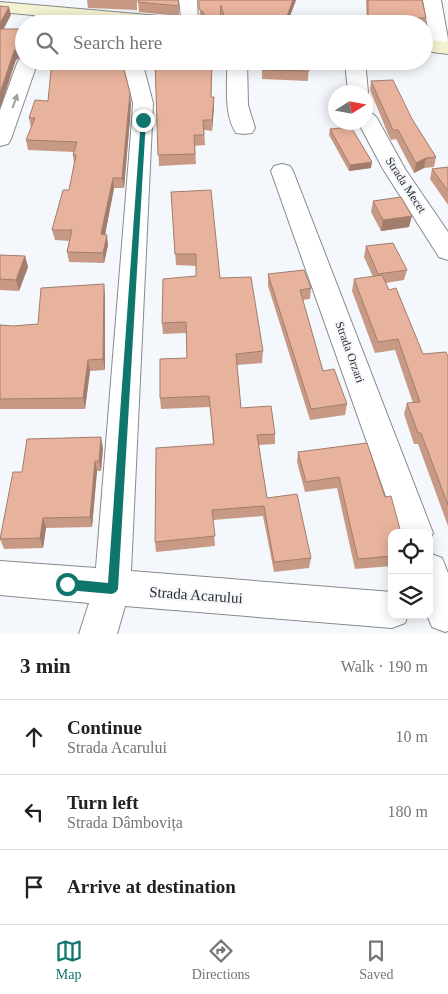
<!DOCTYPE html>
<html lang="en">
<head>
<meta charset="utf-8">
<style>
	body { margin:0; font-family:Georgia,serif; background:#f2f2f2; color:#222 }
	.controls { position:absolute; right:15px; bottom:15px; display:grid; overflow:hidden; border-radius:10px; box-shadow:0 2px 12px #0003 }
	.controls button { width:45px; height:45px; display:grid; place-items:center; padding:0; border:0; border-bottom:1px solid #e0e0e0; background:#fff; color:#222; font:25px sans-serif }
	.compass { position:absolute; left:328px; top:85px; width:45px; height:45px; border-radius:50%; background:#fff; box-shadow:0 2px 12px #0003; rotate:79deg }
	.stop { position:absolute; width:15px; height:15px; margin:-11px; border:4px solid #0f766e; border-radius:50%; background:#fff }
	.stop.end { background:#0f766e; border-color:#fff; box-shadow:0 1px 5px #0008 }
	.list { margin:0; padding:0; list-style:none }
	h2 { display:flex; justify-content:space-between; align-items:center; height:65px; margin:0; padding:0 20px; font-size:21px }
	h2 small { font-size:16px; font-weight:400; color:#767676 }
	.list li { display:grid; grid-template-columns:32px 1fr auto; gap:15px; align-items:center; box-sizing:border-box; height:75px; padding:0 20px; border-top:1px solid #e0e0e0 }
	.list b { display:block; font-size:19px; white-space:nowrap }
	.list p { margin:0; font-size:16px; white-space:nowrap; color:#767676 }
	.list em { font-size:16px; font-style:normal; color:#767676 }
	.icon { flex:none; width:28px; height:28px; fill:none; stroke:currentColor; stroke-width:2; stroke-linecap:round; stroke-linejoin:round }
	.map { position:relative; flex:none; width:448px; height:634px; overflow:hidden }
	.search { position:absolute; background:#fff; box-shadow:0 2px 12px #0003; left:15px; right:15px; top:15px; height:55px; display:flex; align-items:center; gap:12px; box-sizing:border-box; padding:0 18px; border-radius:28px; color:#767676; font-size:19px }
	.sheet { height:290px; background:#fff }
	nav { display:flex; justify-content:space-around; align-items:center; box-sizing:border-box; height:70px; border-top:1px solid #e0e0e0; background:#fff; font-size:14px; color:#767676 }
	nav a { display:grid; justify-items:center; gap:2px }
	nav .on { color:#0f766e }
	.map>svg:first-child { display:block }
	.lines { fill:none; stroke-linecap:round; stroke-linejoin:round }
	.street-casing { stroke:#878a8d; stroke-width:2 }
	.secondary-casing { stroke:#878a8d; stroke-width:2 }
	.street { fill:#fff; fill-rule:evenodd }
	.secondary { fill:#f4f2d0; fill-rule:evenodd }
	.wall { fill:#c89a86 }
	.shaded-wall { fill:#a27d6d }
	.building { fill:#e8b39c; stroke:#a27d6d }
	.oneway { fill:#9fa0a0 }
	.route { fill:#0f766e }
	.labels { text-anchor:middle; stroke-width:4; stroke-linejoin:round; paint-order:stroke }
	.street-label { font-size:12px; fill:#2a2b2c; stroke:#f4f7fb }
	.near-street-label { font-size:15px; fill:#2a2b2c; stroke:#f4f7fb }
</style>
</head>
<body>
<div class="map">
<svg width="448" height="634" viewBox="0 0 448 634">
	<rect width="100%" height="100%" fill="#f4f7fb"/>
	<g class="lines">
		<defs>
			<path id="street" d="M179 0H197L198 24H182Z
				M423 0H441L448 39 447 51 440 53 433 51 431 47Z
				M44 6 50 7 53 11 49 24H31L38 7Z
				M24 56V61H38L11 139 8 144 0 146V110L18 61Z
				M122 61H142L153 103 131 571 392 592V615H408L405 623 392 628 125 606 117 634H79L89 603 0 595V561L96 568 132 120 133 103Z
				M227 61H247L248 105 255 128 252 133 244 134 236 133C223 113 228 83 227 61Z
				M345 61H365L368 92 366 96V92H348Z
				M366 112 373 114 377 118 405 169 448 232V260L439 257 383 169 358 122H366Z
				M282 164 290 166 293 171 433 533 429 542V533H399L271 171 274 166Z
				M429 553 442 558 448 573V631L445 632 432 627 427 615H429Z"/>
			<path id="secondary" d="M0 2 194 19 200 20 203 24H130L0 12Z
				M424 39 448 42V54L424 51Z"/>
		</defs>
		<use href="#street" class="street-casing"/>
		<use href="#secondary" class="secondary-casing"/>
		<use href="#street" class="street"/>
		<use href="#secondary" class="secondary"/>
	</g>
	<path class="wall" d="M87 0H137V10L88 8Z
		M199 0H296L287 24H224L221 14 220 24H135L200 16Z
		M366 0H422L426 18 425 26 424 24H367Z
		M138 2 179 6V16L139 12Z
		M144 61H217V68H212L211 97 214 107 212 131 204 130 205 145 195 146 196 164 159 166 155 63Z
		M247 61H309L308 81 262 79V70L249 69Z
		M371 81 412 119 436 157 434 167 424 168 414 173 396 139 391 140 388 134 370 90Z
		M131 103 124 188H114L105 235 108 245 104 263 69 262 67 252 69 241 55 240 52 230 69 190 74 164 73 155 74 152 28 150 26 140 31 128 29 118Z
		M330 129 371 168 349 171 329 135Z
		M448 167V205L430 179 432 169Z
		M171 192 263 351 262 363 237 365 241 408 275 434V444L259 445 267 498 311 558 309 568 274 572 263 516 213 520 215 546 156 552 155 542 213 444 210 407 161 409 160 398 187 358 186 333 163 334 162 323 196 276V266L176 265Z
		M373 201 409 227 381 231 371 212Z
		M366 246 407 270 404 280 386 283 423 354 448 357V526L418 444H414L404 414 407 403H413L395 350 375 353 352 291 354 279 373 277 364 257Z
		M0 255 25 256 28 267 19 291 0 290Z
		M268 274 311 288 310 299 303 300 323 371 347 404 345 415 310 420 268 286Z
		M105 295V370L90 371 85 409H0V325L13 326 38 324Z
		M367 443 392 533V566L355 569 337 488 305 492 297 462 298 452Z
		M103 448 101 471H97L92 527 46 528 43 548 4 549 0 539 22 472Z"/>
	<path class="shaded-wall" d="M293 0H296L287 24H284Z
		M9 7 11 15 0 36V23Z
		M24 42V55L16 60 0 109V93L14 51Z
		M130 93 131 103 130 120 124 188 122 178Z
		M214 97V107L212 131V120Z
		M426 158 424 168 414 173 416 163Z
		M372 162 371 168 349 171 350 165Z
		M113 178 114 188 103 245 101 234Z
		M412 216 409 227 381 231 383 220Z
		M107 235 108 245 104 263 103 253Z
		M25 256 28 267 19 291 16 280Z
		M104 284 105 295V370L103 359Z
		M88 360 90 371 85 409 83 398Z
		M101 437 103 448 101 471 99 461Z
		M95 461 97 471 92 527 90 517Z
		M43 518 46 528 43 548 40 538Z"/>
	<path class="building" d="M138 0H178L179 6 138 2Z
		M199 0H293L284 24H226L221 5 220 24H135L136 16H204V13L199 9Z
		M368 0H422L426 18H405L408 24 368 23Z
		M0 6 9 7 0 23Z
		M0 29H24V42L23 45 14 51 0 93Z
		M52 61H122L130 93 122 178H113L101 234 107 235 103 253 67 252 72 230H52L63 190H69L76 155H73L77 142 26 140 35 118H29L35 100 48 101Z
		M155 61H212L211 97H214L212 120H203L204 135H194L195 154 158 155Z
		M263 61H309V71L262 70Z
		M393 80 412 119 436 157 426 158 416 163 398 130H393L371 81Z
		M351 127 372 162 350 165 330 129Z
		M448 167V191L432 169Z
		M211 190 220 278 251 277 263 351 236 354 241 408 271 406 275 434 257 435 267 498 297 494 311 558 274 562 264 506 212 510 215 536 155 542 156 448 214 444 209 396 160 398V359L187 358 186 322 162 323 163 279 196 276V254H175L171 192Z
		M401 197 412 216 383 220 373 201Z
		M393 243 407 270 378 274 366 246Z
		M0 255 25 256 16 280 0 279Z
		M304 270 311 288 300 290 323 371 334 369 347 404 311 409 268 274Z
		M382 275 389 290 396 288 423 354 446 352 448 357V505L421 433H418L407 403 420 402 398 339 378 342 354 279Z
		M104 284 103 359 88 360 83 398 0 399V325L13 326 38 324 41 288Z
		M101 437 99 461H95L90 517 43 518 40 538 0 539 13 472H22L27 439Z
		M367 443 385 497 391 496 401 533H392V556L358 559 339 477 306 482 298 452Z"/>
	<defs><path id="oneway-solid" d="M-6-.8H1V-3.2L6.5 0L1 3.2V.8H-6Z" transform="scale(1.25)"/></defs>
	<use class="oneway" href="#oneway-solid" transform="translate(15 101) rotate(-70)"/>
	<path class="route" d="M141 118 146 120 118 589 116 592 112 594 67 590 63 588 62 584 63 581 67 579 108 583Z"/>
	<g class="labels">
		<g class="street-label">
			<text transform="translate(406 185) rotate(57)" y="4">Strada Mecet</text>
			<text transform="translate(350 352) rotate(70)" y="4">Strada Orzari</text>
		</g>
		<g class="near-street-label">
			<text transform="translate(196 595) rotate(4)" y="5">Strada Acarului</text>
		</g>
	</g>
</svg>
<div class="controls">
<button><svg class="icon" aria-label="locate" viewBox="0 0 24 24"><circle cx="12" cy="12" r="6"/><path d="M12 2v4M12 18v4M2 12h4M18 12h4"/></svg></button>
<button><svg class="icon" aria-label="layers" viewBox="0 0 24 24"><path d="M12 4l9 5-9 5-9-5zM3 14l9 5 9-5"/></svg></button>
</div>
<svg class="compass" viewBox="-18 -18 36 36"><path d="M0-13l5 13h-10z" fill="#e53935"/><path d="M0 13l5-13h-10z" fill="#767676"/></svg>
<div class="stop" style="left:67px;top:584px"></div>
<div class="stop end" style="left:143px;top:120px"></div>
<div class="search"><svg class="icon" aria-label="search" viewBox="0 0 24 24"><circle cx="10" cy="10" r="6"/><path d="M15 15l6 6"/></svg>Search here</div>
</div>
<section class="sheet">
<h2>3 min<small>Walk · 190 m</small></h2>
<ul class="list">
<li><svg class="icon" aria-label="ahead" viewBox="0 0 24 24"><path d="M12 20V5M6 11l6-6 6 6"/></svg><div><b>Continue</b><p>Strada Acarului</p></div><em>10 m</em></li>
<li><svg class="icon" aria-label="left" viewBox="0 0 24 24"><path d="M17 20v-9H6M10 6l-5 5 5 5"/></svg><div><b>Turn left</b><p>Strada Dâmbovița</p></div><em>180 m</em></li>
<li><svg class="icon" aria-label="arrive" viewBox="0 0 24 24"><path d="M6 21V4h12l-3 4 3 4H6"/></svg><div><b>Arrive at destination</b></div></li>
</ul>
</section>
<nav>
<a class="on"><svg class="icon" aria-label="map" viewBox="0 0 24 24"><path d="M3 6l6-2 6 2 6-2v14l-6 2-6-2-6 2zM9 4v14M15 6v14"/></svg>Map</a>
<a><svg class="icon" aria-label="directions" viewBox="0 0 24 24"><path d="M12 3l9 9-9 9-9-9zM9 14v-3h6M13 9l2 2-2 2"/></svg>Directions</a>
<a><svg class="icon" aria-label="saved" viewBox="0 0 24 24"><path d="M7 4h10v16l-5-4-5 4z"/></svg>Saved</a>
</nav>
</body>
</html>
